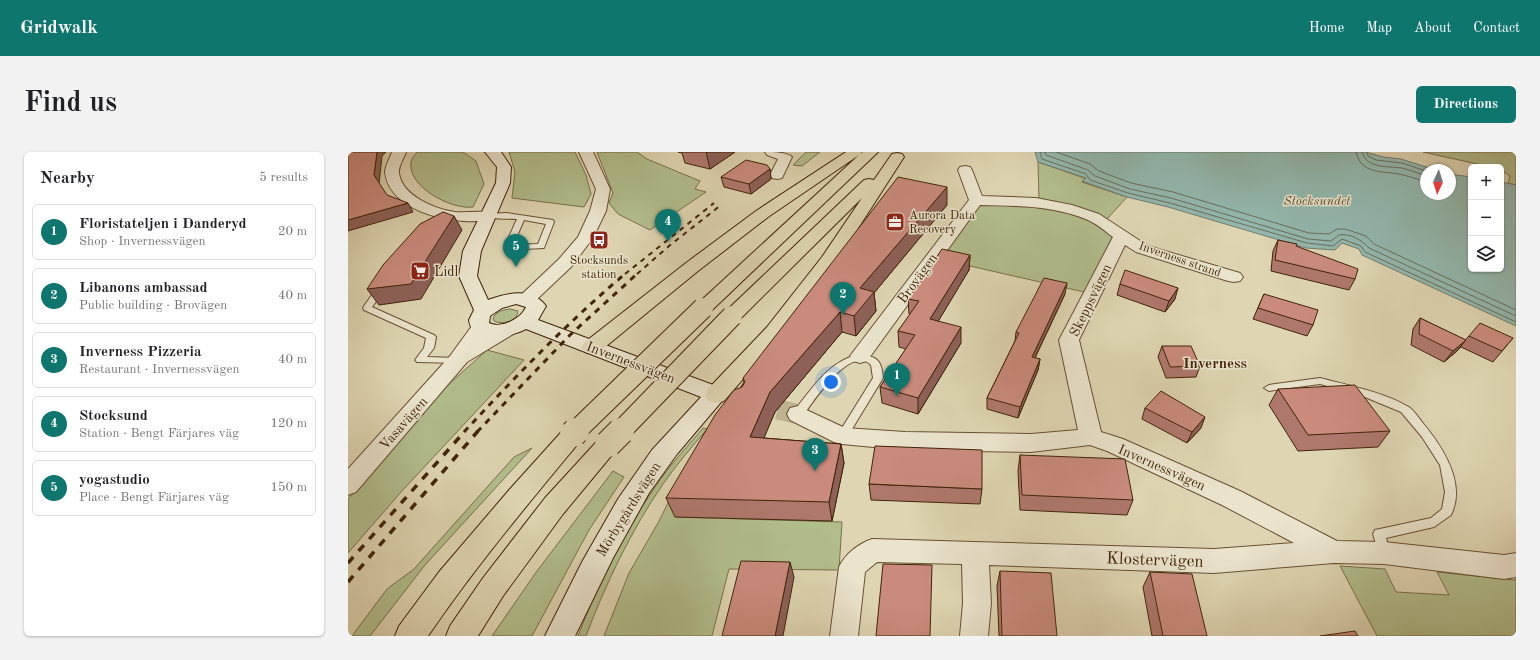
<!DOCTYPE html>
<html lang="en">
<head>
<meta charset="utf-8">
<style>
	body { margin:0; font-family:"Old Standard TT",serif; background:#f2f2f2; color:#202124 }
	.controls { position:absolute; right:12px; top:12px; display:grid; overflow:hidden; border-radius:6px; box-shadow:0 1px 3px #0004 }
	.controls button { width:36px; height:36px; display:grid; place-items:center; padding:0; border:0; border-bottom:1px solid #e0e0e0; background:#fff; color:#202124; font:20px sans-serif }
	.compass { position:absolute; left:1072px; top:12px; width:36px; height:36px; border-radius:50%; background:#fff; box-shadow:0 1px 3px #0004; rotate:184deg }
	.you { position:absolute; left:483px; top:230px; width:14px; height:14px; margin:-10px; border:3px solid #fff; border-radius:50%; background:#1a73e8; box-shadow:0 0 0 6px #1a73e833 }
	.badge { display:grid; place-items:center; width:26px; height:26px; border-radius:50%; background:#0f766e; color:#fff; font-size:13px; font-weight:700 }
	.pin { position:absolute; translate:-50% -33px; filter:drop-shadow(0 1px 2px #0008) }
	.pin::after { content:''; position:absolute; top:21px; width:14px; height:12px; background:inherit; clip-path:polygon(0 0,100% 0,50% 100%) }
	.list { margin:0; padding:0; list-style:none }
	h2 { display:flex; justify-content:space-between; align-items:center; height:52px; margin:0; padding:0 16px; font-size:17px }
	h2 small { font-size:13px; font-weight:400; color:#757577 }
	.list li { display:grid; grid-template-columns:26px 1fr auto; gap:12px; align-items:center; box-sizing:border-box; height:56px; margin:0 8px 8px; padding:0 8px; border:1px solid #e0e0e0; border-radius:6px }
	.list b { display:block; font-size:15px; white-space:nowrap }
	.list p { margin:0; font-size:13px; white-space:nowrap; color:#757577 }
	.list em { font-size:13px; font-style:normal; color:#757577 }
	.icon { flex:none; width:22px; height:22px; fill:none; stroke:currentColor; stroke-width:2; stroke-linecap:round; stroke-linejoin:round }
	.map { position:relative; flex:none; width:1168px; height:484px; overflow:hidden; border-radius:6px }
	header { display:flex; align-items:center; gap:24px; box-sizing:border-box; height:56px; padding:0 20px; background:#0f766e; color:#fff }
	header strong { font-size:19px }
	nav { display:flex; gap:22px; margin-inline-start:auto; font-size:14px }
	.intro { display:flex; align-items:center; justify-content:space-between; box-sizing:border-box; height:96px; padding:0 24px }
	h1 { margin:0; font-size:28px }
	.button { padding:10px 18px; border-radius:6px; background:#0f766e; color:#fff; font-size:14px; font-weight:700 }
	main { display:flex; gap:24px; padding:0 24px }
	aside { flex:1; background:#fff; border-radius:6px; box-shadow:0 1px 3px #0004 }
	.map>svg:first-child { display:block }
	.green { fill:#b2bd8c; stroke:#79704a }
	.water { fill:#93b8ae; stroke:#727d6c }
	.lines { fill:none; stroke-linecap:round; stroke-linejoin:round }
	.shore { stroke:#6a6e5b; stroke-width:1 }
	.street-tunnel { stroke:#beb290; stroke-width:20; stroke-dasharray:20 10; stroke-linecap:butt }
	.lane-casing { stroke:#685032; stroke-width:2 }
	.street-casing { stroke:#685032; stroke-width:2 }
	.secondary-casing { stroke:#402408; stroke-width:2 }
	.highway-casing { stroke:#402408; stroke-width:2 }
	.lane { fill:#eae4cd; fill-rule:evenodd }
	.street { fill:#eae4cd; fill-rule:evenodd }
	.secondary { fill:#eae4cd; fill-rule:evenodd }
	.highway { fill:#ded5b2; fill-rule:evenodd }
	.rail-far2 { stroke:#402408; stroke-width:2; stroke-dasharray:5 5; stroke-linecap:butt }
	.rail-far1 { stroke:#402408; stroke-width:3; stroke-dasharray:6 6; stroke-linecap:butt }
	.rail { stroke:#402408; stroke-width:3.5; stroke-dasharray:8 8; stroke-linecap:butt }
	.highway-bridge-far1-casing { stroke:#402408; stroke-width:22; stroke-linecap:butt }
	.highway-bridge-casing { stroke:#402408; stroke-width:28; stroke-linecap:butt }
	.highway-bridge-far1 { stroke:#ded5b2; stroke-width:20 }
	.highway-bridge { stroke:#ded5b2; stroke-width:26 }
	.wall { fill:#ae786c; stroke:#402408 }
	.shaded-wall { fill:#8d6158; stroke:#402408 }
	.building { fill:#ca8b7d; stroke:#402408 }
	.labels { text-anchor:middle; stroke-width:3; stroke-linejoin:round; paint-order:stroke }
	.far-poi-label { font-size:12px; fill:#402408; stroke:#eae4cd; text-anchor:start }
	.far-street-label { font-size:12px; fill:#402408; stroke:#eae4cd }
	.far-water-label { font-size:13px; font-style:italic; fill:#554932; stroke:#eae4cd }
	.poi-label { font-size:14px; fill:#402408; stroke:#eae4cd; text-anchor:start }
	.street-label { font-size:14px; fill:#402408; stroke:#eae4cd }
	.neighbourhood-label { font-size:15px; font-weight:bold; fill:#402408; stroke:#eae4cd }
	.near-street-label { font-size:17px; fill:#402408; stroke:#eae4cd }
</style>
</head>
<body>
<header>
<strong>Gridwalk</strong>
<nav><a>Home</a><a>Map</a><a>About</a><a>Contact</a></nav>
</header>
<div class="intro"><h1>Find us</h1><a class="button">Directions</a></div>
<main>
<aside>
<h2>Nearby<small>5 results</small></h2>
<ul class="list">
<li><span class="badge">1</span><div><b>Floristateljen i Danderyd</b><p>Shop · Invernessvägen</p></div><em>20 m</em></li>
<li><span class="badge">2</span><div><b>Libanons ambassad</b><p>Public building · Brovägen</p></div><em>40 m</em></li>
<li><span class="badge">3</span><div><b>Inverness Pizzeria</b><p>Restaurant · Invernessvägen</p></div><em>40 m</em></li>
<li><span class="badge">4</span><div><b>Stocksund</b><p>Station · Bengt Färjares väg</p></div><em>120 m</em></li>
<li><span class="badge">5</span><div><b>yogastudio</b><p>Place · Bengt Färjares väg</p></div><em>150 m</em></li>
</ul>
</aside>
<div class="map">
<svg width="1168" height="484" viewBox="0 0 1168 484">
	<rect width="100%" height="100%" fill="#ded5b2"/>
	<filter id="stains"><feTurbulence type="fractalNoise" baseFrequency=".005" numOctaves="4"/><feColorMatrix values="0 0 0 0 .2 0 0 0 0 .09 0 0 0 0 .02 0 0 0 .5 -.17"/></filter>
	<radialGradient id="worn" r=".72"><stop offset=".6" stop-color="#630" stop-opacity="0"/><stop offset="1" stop-color="#630" stop-opacity=".3"/></radialGradient>
	<path class="green" d="M69 0H115L128 9 136 32 125 55C104 58 59 35 63 10 63 7 67 3 69 0Z
		M161 0H227L238 23 243 42 236 55 164 46 167 20Z
		M249 0H289L299 7 352 29 347 37 358 40 302 78 270 62 261 51 265 41Z
		M458 0H472L454 14 445 13Z
		M1075 0H1165L1168 2V33L1160 31 1162 24 1153 18V15H1143Z
		M690 10 739 27 734 30 779 45 759 67 691 47Z
		M643 50 697 53 733 64 763 80 765 91 749 122 736 140 591 107 630 53Z
		M162 157 170 159C169 170 154 173 146 169L145 167C147 160 154 158 162 157Z
		M139 198 176 208 53 340 0 401V347L100 233Z
		M355 276 359 277C344 295 328 313 315 332 284 377 257 433 238 484H230C250 432 276 381 307 335 321 314 339 295 355 276Z
		M184 296 77 413 22 484H4L39 437 66 417 166 305Z
		M265 319 276 325 241 378 184 484H144L189 419Z
		M331 329 328 365 494 370 491 418 381 417 364 484H256L281 421 310 371Z
		M992 414 1037 417 1048 440 1101 443 1089 420 1166 428 1168 427V484H1029Z"/>
	<path class="water" d="M687 0H1018L1035 5 1053 7 1088 18H1078V42H1102V22L1123 25V117H1153V30L1168 33V174L1014 103 1011 97 994 91 987 98 958 96 820 55 779 45 734 29 738 26 690 10Z"/>
	<g class="lines">
		<path class="shore" d="M692 0 694 7 738 22 742 28 780 41 822 51 959 91 985 94 994 87 1013 94 1017 100 1168 170
			M697 0 698 3 740 18 747 24 782 37 823 46 960 87 983 89 991 83C1002 81 1014 88 1021 96L1168 164
			M708 0 742 12 751 19 783 31 825 40 961 81 981 82 989 77H997L1018 84 1026 92 1168 158
			M1008 0C1013 22 1033 19 1051 22 1060 24 1069 27 1078 30
			M1014 0C1019 17 1040 14 1054 16 1062 18 1070 21 1078 24
			M1019 0 1020 4 1028 8 1054 11 1078 19"/>
		<path class="street-tunnel" d="M400 251 450 262"/>
		<defs>
			<path id="lane" d="M158 61 205 68 206 70 196 96 157 98 156 96 169 67C161 66 141 68 135 64L139 62ZM176 68 198 72 190 92 165 93Z
				M34 132 38 135 24 155 86 183 88 185 86 196 79 205 109 206 114 209 112 211 69 210 67 208 76 196 78 186 16 158 15 156 16 154 31 133Z
				M509 203C527 203 534 207 535 226L498 287H490L489 284 525 226 523 213C503 191 464 251 454 265H446L445 262 446 259C464 237 480 210 509 203Z
				M972 226C999 233 1035 240 1059 254 1065 257 1070 265 1074 270 1094 294 1119 331 1103 363L1086 375 1038 386 1042 401 1040 405 1036 406 1032 405 1025 382 1027 378 1083 366 1094 357 1097 340 1092 313 1074 285 1053 260 1012 243 972 232 921 239 916 236 921 233Z"/>
			<path id="street" d="M44 0H58C56 6 50 15 51 21 54 44 87 57 107 60 119 61 132 58 144 61L147 64 144 67C113 75 41 62 37 20 37 14 42 6 44 0Z
				M231 0H245L262 37 258 59 245 86 223 115 185 151 179 152 173 151 170 147 173 143 211 107 230 85 242 59 248 37Z
				M417 0C426 0 438 0 444 5L434 26 429 27 424 26 422 23 430 7 419 3Z
				M617 14 622 15 624 18 634 44 688 46 724 53 751 62 800 94 892 121 895 125 892 129 886 130 880 129 788 100 777 93 731 188 753 280 775 287 892 339 989 389 1036 390 1156 403 1168 401V425L1156 427 1036 412 986 411 866 421 641 413 643 451 640 484H612L615 451 614 412 529 410 517 420 510 484H482L491 415C497 402 510 392 524 387L866 397 946 391 874 353 759 299 742 293 683 300 557 298 494 292 486 290 442 268 439 262 442 256 450 254 497 276 557 280 683 282 730 278 711 188 765 85C757 79 749 72 740 68 705 53 669 54 632 53L519 209 512 211 505 209 502 204 621 48 610 18 612 15Z
				M133 169 140 171 142 175 138 182C147 176 155 170 167 173L169 177 167 181 119 210 8 340 0 343V317L102 204 126 171Z"/>
			<path id="secondary" d="M137 0H153L163 15 162 31 133 99 129 124 140 148C159 141 184 135 198 154L190 168 376 237 379 243 329 302 301 341 265 406 227 484H197L234 410 270 347 304 298 353 245 178 177C163 185 124 194 121 168L126 158 111 124 115 99 148 31 149 15ZM168 152 178 155C173 167 153 177 141 171L142 164 154 156Z"/>
			<path id="highway" d="M498 0H514L512 2 515 0H530L362 160 355 162 348 160 345 156 511 3 420 65 350 119 251 200 244 202 237 200 234 195 237 190 338 111 408 59Z
				M549 1 554 2 556 5 487 112 433 183 376 249 368 251 360 249 357 243 360 237 419 175 474 105 514 46 391 168 384 170 377 168 374 164 377 160 516 28 521 27 526 28 544 2Z
				M225 273 233 276 237 282 233 288C180 352 127 415 80 484H47L51 474 91 420 162 337 217 276Z
				M260 283 268 286 272 292 268 298 215 362 155 444 130 484H98L102 474 135 426 197 346 252 286Z"/>
		</defs>
		<use href="#lane" class="lane-casing"/>
		<use href="#street" class="street-casing"/>
		<use href="#secondary" class="secondary-casing"/>
		<use href="#highway" class="highway-casing"/>
		<use href="#lane" class="lane"/>
		<use href="#street" class="street"/>
		<use href="#secondary" class="secondary"/>
		<use href="#highway" class="highway"/>
		<path class="rail-far2" d="M277 122 366 51
			M289 122 321 94 373 53"/>
		<path class="rail-far1" d="M116 280C168 224 220 170 278 121
			M129 280 222 183 290 121"/>
		<path class="rail" d="M0 411 117 279
			M0 430 130 279"/>
		<defs>
			<path id="highway-bridge-far1" d="M227 280 355 156
				M272 280 384 164"/>
			<path id="highway-bridge" d="M225 282 228 279
				M260 292 273 279"/>
		</defs>
		<use href="#highway-bridge-far1" class="highway-bridge-far1-casing"/>
		<use href="#highway-bridge" class="highway-bridge-casing"/>
		<use href="#highway-bridge-far1" class="highway-bridge-far1"/>
		<use href="#highway-bridge" class="highway-bridge"/>
	</g>
	<path class="wall" d="M330 0H387L362 17 337 11 334 1Z
		M422 17 423 27 403 42 376 35 373 25Z
		M599 53 526 141 528 159 508 184 494 180 427 260 415 286 493 292 496 311 484 369 327 365 318 346 396 230 395 226Z
		M930 88 948 94 1007 127 1001 138 923 119 925 99Z
		M622 103 621 118 590 169 613 191 570 262 534 251 532 235 558 197 551 195 550 179 562 163 561 162 560 147Z
		M772 132 827 147 817 160 769 143Z
		M717 142 687 206 692 207 690 218 670 266 639 257V246L667 189 668 180Z
		M916 142 965 173 959 184 905 167Z
		M1072 166 1117 188 1121 184 1165 186 1145 210 1113 195 1109 199 1096 210 1063 193 1065 177Z
		M814 194 852 214 848 225 818 226 810 205Z
		M930 237 1042 279 1030 295 950 299 921 253Z
		M797 256 853 276 839 291 794 267Z
		M672 303 785 348 779 363 672 358 670 319Z
		M521 332 634 337 632 352 523 348Z
		M652 419 709 484H651L649 434Z
		M802 420 859 484H804L795 435Z"/>
	<path class="shaded-wall" d="M29 0H38L34 4 31 32 26 23Z
		M358 0H387L362 17Z
		M422 17 423 27 403 42 401 32Z
		M599 35V53L526 141 528 159 508 184 506 164 512 136Z
		M60 51 65 60 0 79V68Z
		M106 64 114 78 73 147 31 153 19 137Z
		M622 103 621 118 582 183V167Z
		M719 131 717 142 682 216 684 205Z
		M830 136 827 147 817 160 821 149Z
		M492 160 494 180 427 260 408 305 402 285 422 240Z
		M613 175V191L570 262V246Z
		M1118 188 1109 199 1096 210 1105 199Z
		M692 207 690 218 670 266 672 255Z
		M857 265 853 276 839 291 844 280Z
		M493 292 496 311 484 369 481 350Z
		M442 410 446 425 435 484H427Z"/>
	<path class="building" d="M0 0H29L26 23 39 43 60 51 0 68Z
		M398 8 419 13 422 17 401 32 373 25Z
		M550 25 599 35 512 136 526 140 506 164 492 160 422 240 402 285 493 292 481 350 318 346 367 263 386 238 394 235 397 230 395 226Z
		M95 60 106 64 63 132 19 137 35 113 72 72Z
		M930 88 949 92 948 94 1010 117 1007 127 927 108Z
		M594 97 622 103 582 167 613 175 570 246 532 235 567 183 550 179 571 149 560 147Z
		M777 118 830 136 821 149 772 132Z
		M696 126 719 131 684 205 692 207 672 255 639 246 671 181 668 180Z
		M916 142 970 158 965 173 910 156Z
		M1072 166 1118 188 1105 199 1071 182Z
		M1132 171 1165 186 1154 199 1121 184Z
		M814 194H843L852 214 822 215Z
		M1007 233 1042 279 960 283 930 237Z
		M813 239 857 265 844 280 797 256Z
		M527 294 634 298V337L521 332Z
		M672 303 777 307 785 348 674 343Z
		M393 409 442 410 427 484H374Z
		M535 412 584 413 582 484H528Z
		M652 419 703 421 709 484H654Z
		M802 420 844 422 859 484H815Z
		M1007 479 1010 484H972Z"/>
	<defs>
		<symbol id="office-square" viewBox="-11 -11 22 22"><rect x="-9" y="-9" width="18" height="18" rx="4" fill="#8f2418" stroke="#eae4cd"/><path d="M-6-3h4V-5.5h4V-3h4V5H-6ZM-1-4.5V-3h2v-1.5ZM-6 0V1H6V0Z" fill="#fff"/></symbol>
		<symbol id="bus-square" viewBox="-11 -11 22 22"><rect x="-9" y="-9" width="18" height="18" rx="4" fill="#8f2418" stroke="#eae4cd"/><path d="M-5-6H5V4H4V6H2V4H-2V6H-4V4H-5ZM-3.5-4V0h7V-4ZM-3.5 1.2v1.5H-2V1.2ZM2 1.2v1.5H3.5V1.2Z" fill="#fff"/></symbol>
		<symbol id="supermarket-square" viewBox="-11 -11 22 22"><rect x="-9" y="-9" width="18" height="18" rx="4" fill="#8f2418" stroke="#eae4cd"/><path d="M-6-5.5h2.5l.6 2H6L4.5 2H-2.5L-4.4-4H-6ZM-1.5 3.2a1.3 1.3 0 1 0 .1 0ZM3 3.2a1.3 1.3 0 1 0 .1 0Z" fill="#fff"/></symbol>
	</defs>
	<g fill-rule="evenodd">
		<use href="#office-square" x="536" y="59" width="22" height="22"/>
		<use href="#bus-square" x="240" y="77" width="22" height="22"/>
		<use href="#supermarket-square" x="61" y="108" width="22" height="22"/>
	</g>
	<g class="labels">
		<g class="far-poi-label">
			<text x="561" y="67">Aurora Data<tspan x="561" dy="14">Recovery</tspan></text>
			<text x="251" y="112" text-anchor="middle">Stocksunds<tspan x="251" dy="14">station</tspan></text>
		</g>
		<g class="far-street-label">
			<text transform="translate(832 107) rotate(19)" y="4">Inverness strand</text>
		</g>
		<g class="far-water-label">
			<text x="969" y="53">Stocksundet</text>
		</g>
		<g class="poi-label">
			<text x="86" y="124">Lidl</text>
		</g>
		<g class="street-label">
			<text transform="translate(569 126) rotate(-54)" y="5">Brovägen</text>
			<text transform="translate(742 148) rotate(-64)" y="5">Skeppsvägen</text>
			<text transform="translate(283 210) rotate(21)" y="5">Invernessvägen</text>
			<text transform="translate(55 271) rotate(-49)" y="5">Vasavägen</text>
			<text transform="translate(814 315) rotate(24)" y="5">Invernessvägen</text>
			<text transform="translate(280 357) rotate(-58)" y="5">Mörbygårdsvägen</text>
		</g>
		<g class="neighbourhood-label">
			<text x="867" y="216">Inverness</text>
		</g>
		<g class="near-street-label">
			<text transform="translate(807 407) rotate(2)" y="6">Klostervägen</text>
		</g>
	</g>
	<rect width="100%" height="100%" filter="url(#stains)"/>
	<rect width="100%" height="100%" fill="url(#worn)"/>
</svg>
<div class="controls">
<button>+</button>
<button>−</button>
<button><svg class="icon" aria-label="layers" viewBox="0 0 24 24"><path d="M12 4l9 5-9 5-9-5zM3 14l9 5 9-5"/></svg></button>
</div>
<svg class="compass" viewBox="-18 -18 36 36"><path d="M0-13l5 13h-10z" fill="#e53935"/><path d="M0 13l5-13h-10z" fill="#757577"/></svg>
<div class="you"></div>
<div class="pin badge" style="left:549px;top:244px">1</div>
<div class="pin badge" style="left:495px;top:163px">2</div>
<div class="pin badge" style="left:467px;top:319px">3</div>
<div class="pin badge" style="left:320px;top:90px">4</div>
<div class="pin badge" style="left:168px;top:115px">5</div>
</div>
</main>
</body>
</html>
